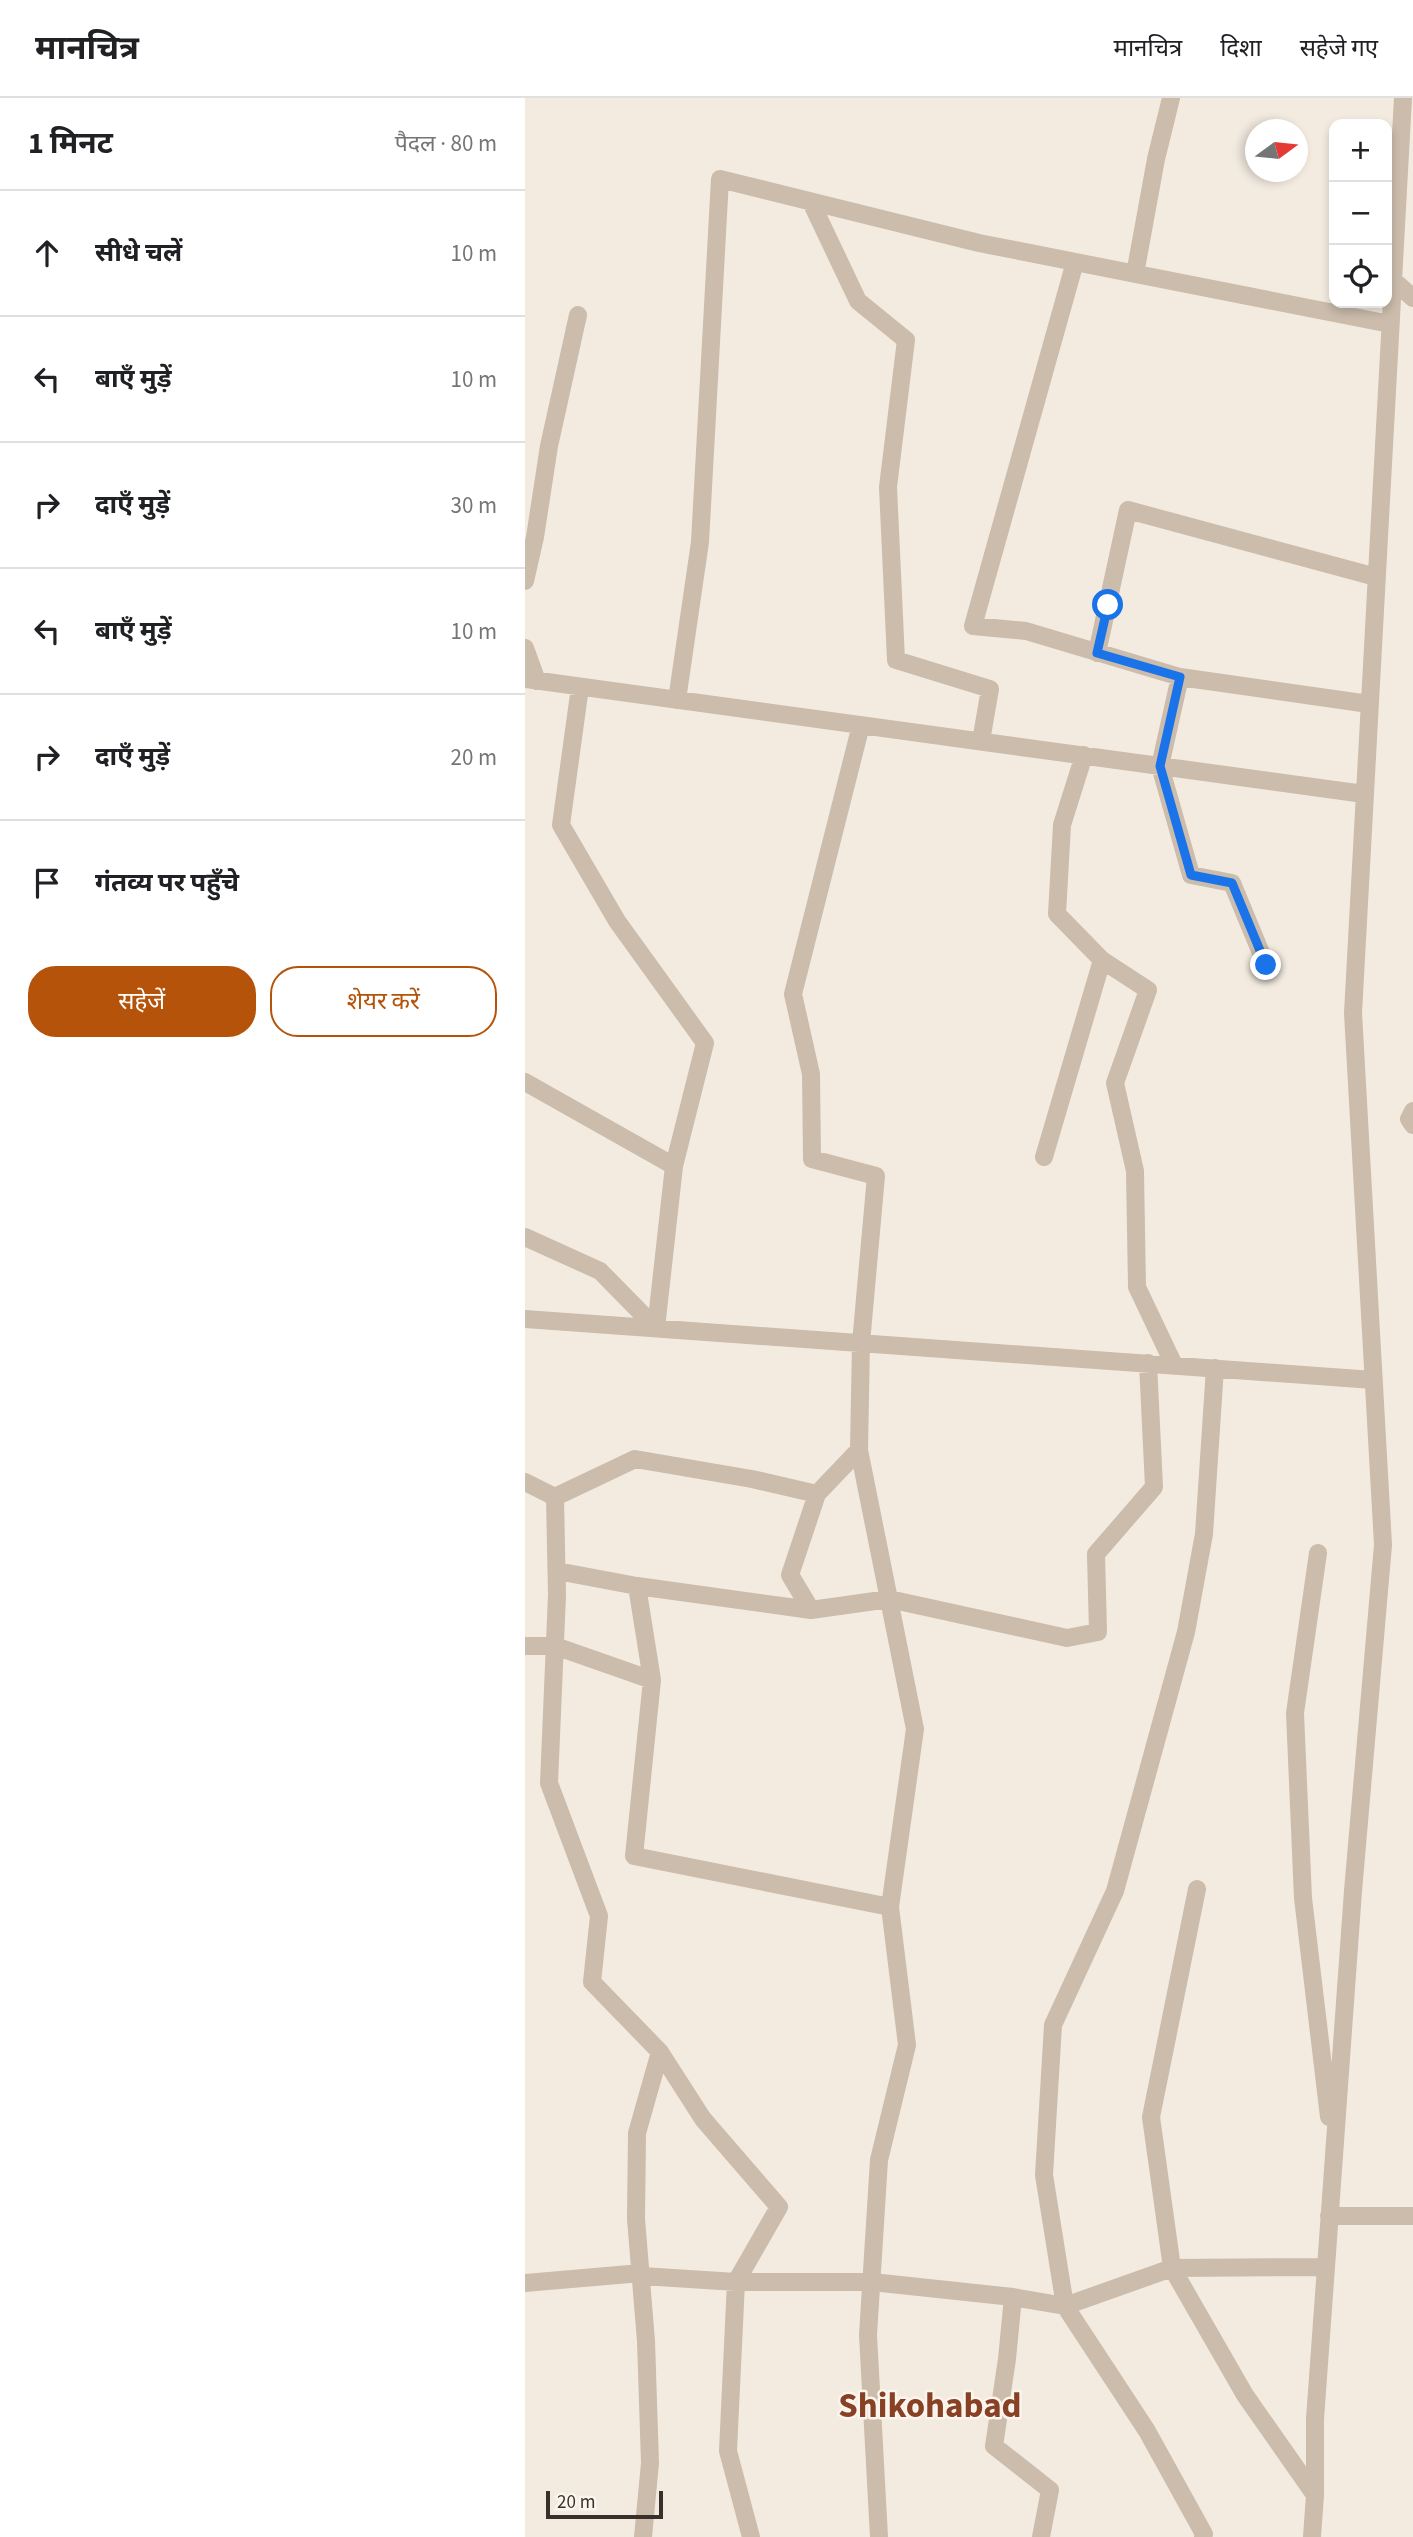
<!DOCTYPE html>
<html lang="hi">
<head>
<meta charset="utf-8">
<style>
	body { margin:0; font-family:"Source Sans 3","Noto Sans Devanagari",sans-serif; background:#f6f6f6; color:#202124 }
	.controls { position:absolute; right:21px; top:21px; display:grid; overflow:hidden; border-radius:14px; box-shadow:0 4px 10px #0003 }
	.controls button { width:63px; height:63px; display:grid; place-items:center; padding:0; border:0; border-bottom:2px solid #e0e0e0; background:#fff; color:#202124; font:35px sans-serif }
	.compass { position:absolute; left:720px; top:21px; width:63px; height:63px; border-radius:50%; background:#fff; box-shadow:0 4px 10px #0003; rotate:75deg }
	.scale { position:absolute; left:21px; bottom:18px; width:117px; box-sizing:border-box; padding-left:7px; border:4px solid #3a302b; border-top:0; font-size:19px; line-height:24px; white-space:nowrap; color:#3a302b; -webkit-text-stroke:5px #faf5ed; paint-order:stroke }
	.stop { position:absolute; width:21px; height:21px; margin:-16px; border:5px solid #1a73e8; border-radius:50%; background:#fff }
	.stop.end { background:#1a73e8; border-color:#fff; box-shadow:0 2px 7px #0008 }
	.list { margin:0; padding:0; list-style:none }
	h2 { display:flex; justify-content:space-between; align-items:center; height:91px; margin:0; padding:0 28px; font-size:30px }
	h2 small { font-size:23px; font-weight:400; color:#757577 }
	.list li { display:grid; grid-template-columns:46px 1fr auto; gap:21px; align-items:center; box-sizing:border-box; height:126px; padding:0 28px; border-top:2px solid #e0e0e0 }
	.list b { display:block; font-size:26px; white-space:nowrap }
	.list em { font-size:23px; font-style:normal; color:#757577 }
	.actions { display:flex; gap:14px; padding:21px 28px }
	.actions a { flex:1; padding:16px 0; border:2px solid #b45309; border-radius:28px; text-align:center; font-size:24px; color:#b45309 }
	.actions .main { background:#b45309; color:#fff }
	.icon { flex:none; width:38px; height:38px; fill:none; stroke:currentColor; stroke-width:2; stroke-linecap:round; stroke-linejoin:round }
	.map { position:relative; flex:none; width:888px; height:2439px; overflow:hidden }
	header { display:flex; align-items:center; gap:42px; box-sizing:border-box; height:98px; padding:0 35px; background:#fff; border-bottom:2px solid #e0e0e0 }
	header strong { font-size:33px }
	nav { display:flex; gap:38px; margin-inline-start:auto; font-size:24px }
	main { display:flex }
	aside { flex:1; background:#fff }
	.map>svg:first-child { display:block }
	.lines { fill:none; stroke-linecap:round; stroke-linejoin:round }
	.minor { stroke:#cbbcac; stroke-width:18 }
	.route { stroke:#1a73e8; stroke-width:9 }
	.labels { text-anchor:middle; stroke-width:5; stroke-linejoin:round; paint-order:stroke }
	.town-label { font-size:35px; font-weight:bold; fill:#884125; stroke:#faf5ed }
</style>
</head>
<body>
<header>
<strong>मानचित्र</strong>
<nav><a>मानचित्र</a><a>दिशा</a><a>सहेजे गए</a></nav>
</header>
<main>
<aside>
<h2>1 मिनट<small>पैदल · 80 m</small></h2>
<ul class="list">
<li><svg class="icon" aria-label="ahead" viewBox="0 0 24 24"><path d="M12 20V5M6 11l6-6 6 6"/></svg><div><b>सीधे चलें</b></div><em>10 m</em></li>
<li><svg class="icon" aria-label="left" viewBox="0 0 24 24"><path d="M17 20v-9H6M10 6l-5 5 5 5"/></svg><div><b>बाएँ मुड़ें</b></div><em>10 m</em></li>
<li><svg class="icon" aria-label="right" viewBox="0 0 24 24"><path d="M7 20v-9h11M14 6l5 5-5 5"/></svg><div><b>दाएँ मुड़ें</b></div><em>30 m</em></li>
<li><svg class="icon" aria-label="left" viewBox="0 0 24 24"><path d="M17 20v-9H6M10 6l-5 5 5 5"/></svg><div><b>बाएँ मुड़ें</b></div><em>10 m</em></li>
<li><svg class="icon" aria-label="right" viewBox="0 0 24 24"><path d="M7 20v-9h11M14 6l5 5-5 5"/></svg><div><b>दाएँ मुड़ें</b></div><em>20 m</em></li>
<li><svg class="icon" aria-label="arrive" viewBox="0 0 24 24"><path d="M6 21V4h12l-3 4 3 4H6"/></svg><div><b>गंतव्य पर पहुँचे</b></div></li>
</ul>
<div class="actions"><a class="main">सहेजें</a><a>शेयर करें</a></div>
</aside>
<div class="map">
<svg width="888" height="2439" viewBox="0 0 888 2439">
	<rect width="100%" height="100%" fill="#f3ebe0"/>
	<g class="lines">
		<path class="minor" d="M286 104 333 203 381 242 363 389 371 562 465 591 456 643
			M550 164 448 528 501 533 655 579
			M610 176 631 61 646 0
			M867 181 888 200
			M0 483 10 439 24 348 53 217
			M0 550 12 583
			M572 555 603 412 851 479
			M0 581 839 696
			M55 589 36 727 92 823 180 945 149 1068
			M152 602 175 444 195 81 454 145 865 226
			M336 627 268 896 286 976 287 1061 351 1078 336 1245 334 1352 390 1631 365 1809 382 1947 354 2062 343 2237 354 2439
			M559 657 537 727 532 816 577 862 623 892 590 985 610 1073 612 1189 649 1267
			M741 867 707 785 666 777 635 668 655 579 844 606
			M0 984 149 1068 131 1230
			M888 1013 884 1021 888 1027
			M519 1059 577 862
			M0 1139 75 1173 131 1230
			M0 1221 848 1282
			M334 1352 292 1396 265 1477 286 1512 364 1501 542 1540 573 1534 571 1456 629 1389 623 1265
			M0 1384 30 1399 32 1497 24 1685 74 1818 67 1884 135 1954 178 2021 254 2109 211 2184 203 2353 226 2439
			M30 1399 110 1361 227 1381 292 1396
			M793 1455 770 1615 778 1800 804 2019
			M32 1473 112 1488 127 1582 109 1758 365 1809
			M112 1488 286 1512
			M0 1548H30L127 1582
			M672 1791 626 2019 647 2170 720 2297 790 2397
			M804 2118H888
			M0 2185 116 2175 117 2178 211 2184H347L488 2199 540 2208 647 2170 801 2169
			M488 2199 482 2261 469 2348 525 2392 516 2439
			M118 2439 125 2365 121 2243 111 2121 112 2035 135 1954
			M678 2439 679 2436 622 2333 540 2208 519 2077 528 1927 590 1793 661 1534 679 1436 690 1270
			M787 2439 790 2397V2321L801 2169 828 1793 858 1447 828 915 878 0"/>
	</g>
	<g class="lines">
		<path class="route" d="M583 507 572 555 655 579 635 668 666 777 707 785 741 867"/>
	</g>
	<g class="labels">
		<g class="town-label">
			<text x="405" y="2319">Shikohabad</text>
		</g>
	</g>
</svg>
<div class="controls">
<button>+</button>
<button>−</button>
<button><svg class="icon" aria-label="locate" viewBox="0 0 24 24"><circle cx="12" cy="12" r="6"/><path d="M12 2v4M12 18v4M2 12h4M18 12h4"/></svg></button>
</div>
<svg class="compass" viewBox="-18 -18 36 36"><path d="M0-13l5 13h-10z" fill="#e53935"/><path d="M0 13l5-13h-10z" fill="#757577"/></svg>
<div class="scale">20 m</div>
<div class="stop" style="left:583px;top:507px"></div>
<div class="stop end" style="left:741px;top:867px"></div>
</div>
</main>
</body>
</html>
